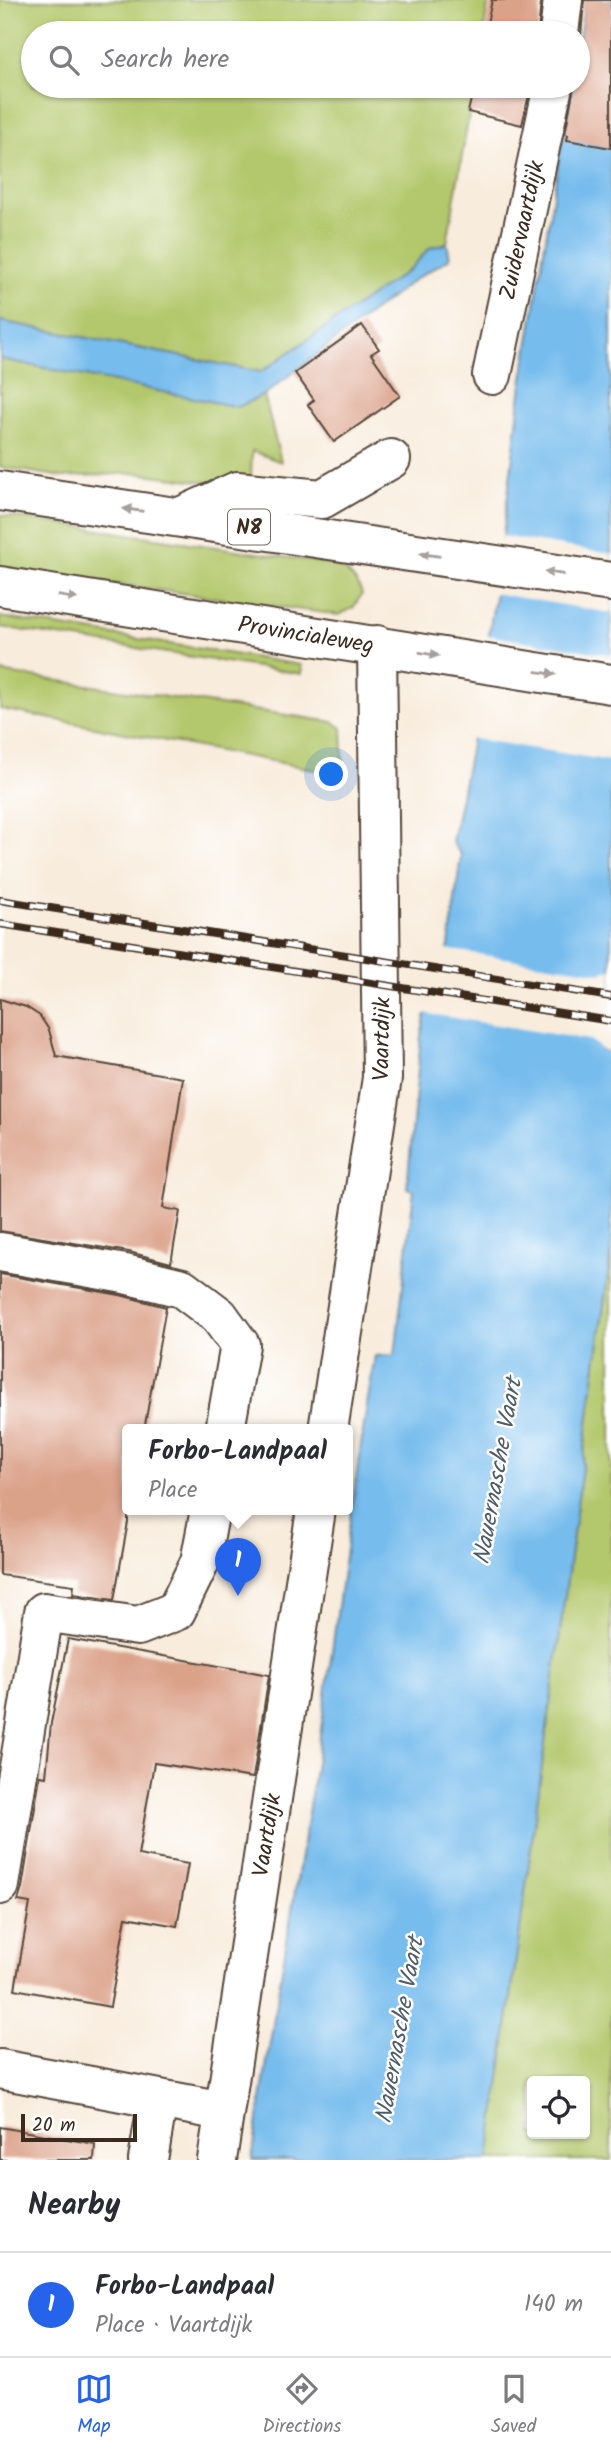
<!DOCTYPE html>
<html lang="en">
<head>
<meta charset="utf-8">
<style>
	body { margin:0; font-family:Kalam,sans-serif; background:#f2f2f3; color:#2b2b33 }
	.controls { position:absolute; right:21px; bottom:21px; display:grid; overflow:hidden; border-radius:7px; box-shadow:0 2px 5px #0004 }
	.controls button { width:63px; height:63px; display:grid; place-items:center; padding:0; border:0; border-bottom:2px solid #e1e1e2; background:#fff; color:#2b2b33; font:35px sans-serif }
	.scale { position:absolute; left:21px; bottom:18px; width:116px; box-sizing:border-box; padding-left:7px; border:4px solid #3b2a1e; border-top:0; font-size:19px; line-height:24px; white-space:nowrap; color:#3b2a1e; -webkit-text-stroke:5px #fff; paint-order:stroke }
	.you { position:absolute; left:332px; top:775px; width:24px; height:24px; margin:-18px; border:5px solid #fff; border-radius:50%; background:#1a73e8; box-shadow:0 0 0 10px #1a73e833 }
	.badge { display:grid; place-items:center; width:46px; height:46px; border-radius:50%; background:#2563eb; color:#fff; font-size:23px; font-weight:700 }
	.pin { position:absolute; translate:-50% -58px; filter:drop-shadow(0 2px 4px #0008) }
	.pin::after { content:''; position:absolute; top:37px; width:24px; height:21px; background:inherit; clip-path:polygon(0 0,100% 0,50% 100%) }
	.popup { position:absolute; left:122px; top:1424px; width:231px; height:91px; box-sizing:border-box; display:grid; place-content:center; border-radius:7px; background:#fff; filter:drop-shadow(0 2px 5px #0005); font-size:23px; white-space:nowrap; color:#7c7c81 }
	.popup b { font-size:26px; color:#2b2b33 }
	.popup::after { content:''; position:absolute; left:50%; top:100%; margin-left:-14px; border:14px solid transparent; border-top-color:#fff }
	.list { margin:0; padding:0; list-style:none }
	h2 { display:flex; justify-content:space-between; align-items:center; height:91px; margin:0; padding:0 28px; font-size:30px }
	h2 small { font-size:23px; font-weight:400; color:#7c7c81 }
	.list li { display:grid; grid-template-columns:46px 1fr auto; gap:21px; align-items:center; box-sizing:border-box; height:105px; padding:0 28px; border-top:2px solid #e1e1e2 }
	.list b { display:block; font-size:26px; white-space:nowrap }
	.list p { margin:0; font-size:23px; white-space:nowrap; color:#7c7c81 }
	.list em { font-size:23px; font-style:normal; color:#7c7c81 }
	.icon { flex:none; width:38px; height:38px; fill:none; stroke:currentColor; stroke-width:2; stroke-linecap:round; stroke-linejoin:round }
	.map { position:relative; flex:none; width:611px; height:2160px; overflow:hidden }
	.search { position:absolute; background:#fff; box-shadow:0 2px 5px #0004; left:21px; right:21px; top:21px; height:77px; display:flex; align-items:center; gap:18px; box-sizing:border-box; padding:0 24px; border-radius:38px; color:#7c7c81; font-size:26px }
	.sheet { height:196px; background:#fff }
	nav { display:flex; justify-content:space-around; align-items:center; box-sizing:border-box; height:98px; border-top:2px solid #e1e1e2; background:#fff; font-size:19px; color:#7c7c81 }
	nav a { display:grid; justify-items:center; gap:4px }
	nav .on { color:#2563eb }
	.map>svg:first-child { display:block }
	.green { fill:#b3c86c; stroke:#777945; stroke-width:2; fill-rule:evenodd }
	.water { fill:#76bced; stroke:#587386; stroke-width:2 }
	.pier { fill:#f8ecdc }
	.building { fill:#dba28a }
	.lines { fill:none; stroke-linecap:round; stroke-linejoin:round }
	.minor-casing { stroke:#57473a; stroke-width:42 }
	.major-casing { stroke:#57473a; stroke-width:42 }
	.minor { stroke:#fff; stroke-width:38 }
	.major { stroke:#fff; stroke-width:38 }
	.rail-casing { stroke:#3b2a1e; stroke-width:8 }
	.rail { stroke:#fff; stroke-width:5; stroke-dasharray:16; stroke-linecap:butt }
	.oneway { fill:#a79f9a }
	.labels { text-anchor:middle; stroke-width:5; stroke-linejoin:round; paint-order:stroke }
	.shield { fill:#fff; stroke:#766a62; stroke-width:2 }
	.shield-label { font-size:21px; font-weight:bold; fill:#3b2a1e }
	.street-label { font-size:23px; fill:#3b2a1e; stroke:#fff }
	.water-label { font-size:24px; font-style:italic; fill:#505d66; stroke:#fff }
</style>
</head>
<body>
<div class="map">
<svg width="611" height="2160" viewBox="0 0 611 2160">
	<rect width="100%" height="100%" fill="#fff"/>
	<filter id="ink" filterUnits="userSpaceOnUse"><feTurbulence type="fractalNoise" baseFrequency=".0143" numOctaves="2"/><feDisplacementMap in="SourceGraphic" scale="14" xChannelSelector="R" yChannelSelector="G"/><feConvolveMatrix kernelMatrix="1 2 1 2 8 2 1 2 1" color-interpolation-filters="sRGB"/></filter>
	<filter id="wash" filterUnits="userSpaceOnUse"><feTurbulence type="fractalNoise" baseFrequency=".00686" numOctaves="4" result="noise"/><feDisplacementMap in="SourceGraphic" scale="28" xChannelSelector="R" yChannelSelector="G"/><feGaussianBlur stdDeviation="1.57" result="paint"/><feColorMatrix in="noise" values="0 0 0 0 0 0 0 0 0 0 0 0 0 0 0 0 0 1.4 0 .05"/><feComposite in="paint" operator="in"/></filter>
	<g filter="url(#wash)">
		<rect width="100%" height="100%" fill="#f8ecdc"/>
		<path class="green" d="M0 0H489L483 33H33V86H474L447 243 430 248 409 270 261 372 0 321Z
			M0 359 238 407 264 395 281 462 252 451 250 503 207 482 136 473 63 477 0 467Z
			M0 515 324 563C343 567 355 575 362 594L353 608 339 615 0 568Z
			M0 617 301 665 302 674 0 627Z
			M0 672 333 722 342 728 344 775 0 709Z
			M611 1252V2160H489ZM532 2081H585V2134H532Z"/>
		<path class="water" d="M585 0H611V991L603 1050 611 1052V1252L489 2160H252C270 2034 293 1908 313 1782 335 1640 351 1497 375 1356L395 1355 414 1190 407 1188 421 1036 425 1017 449 946 461 855 452 842 470 750 496 590 522 384 571 86H578V43Z
			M447 243 450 258 414 280 264 395 238 407 0 359V321L261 372 409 270 430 248Z"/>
		<path class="pier" d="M502 536 611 554V613L493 593Z
			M486 635 611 655V761L469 738Z
			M445 949 602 973 611 969V1017L607 1047 611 1048V1052L603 1050 590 1040 423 1013Z"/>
		<g id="blocks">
			<path class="building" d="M492 0H541L538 33H485Z
				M584 0H611V148L567 140 568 135 565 134 574 86H578V43L581 36Z
				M474 86H531L522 125 468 112Z
				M362 325 379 349 371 354 400 396 334 442 308 405 314 400 295 373Z
				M0 999 26 1007 40 1016 49 1030 56 1056 183 1078 163 1208 180 1211 171 1263 129 1252 0 1231Z
				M0 1274 120 1295 166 1307 144 1430H128V1522L114 1600 73 1594 74 1585 0 1575Z
				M68 1639 269 1675 253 1778 154 1763 138 1855 188 1864 177 1926 126 1917 110 2007 15 1989 30 1903 18 1901 22 1888 40 1776 46 1777 51 1723Z
				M0 2127 95 2144 94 2160H0Z"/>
		</g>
	</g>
	<g filter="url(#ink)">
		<use href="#blocks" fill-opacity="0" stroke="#57473a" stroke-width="2"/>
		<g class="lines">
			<defs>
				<path id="minor" d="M559 33 563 0
					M492 375 553 86
					M180 517 237 491 322 499 391 459
					M0 1252 125 1274 182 1288 219 1316 240 1345 225 1430
					M328 1430 382 1078 377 645
					M0 1885 44 1612 138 1626 176 1611 200 1562 210 1510
					M0 2069 223 2111
					M148 2160 158 2099
					M217 2160 316 1510"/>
				<path id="major" d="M0 491 611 582
					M0 586 611 684"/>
			</defs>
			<use href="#minor" class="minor-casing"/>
			<use href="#major" class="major-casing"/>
			<use href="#minor" class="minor"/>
			<use href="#major" class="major"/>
			<defs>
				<path id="rail" d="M0 900 611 997
					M0 924 611 1021"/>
			</defs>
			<use href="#rail" class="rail-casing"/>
			<use href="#rail" class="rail"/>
		</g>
		<defs><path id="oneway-solid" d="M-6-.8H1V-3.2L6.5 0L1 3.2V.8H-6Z" transform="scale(1.75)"/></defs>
		<g class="oneway">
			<use href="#oneway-solid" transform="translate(133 510) rotate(-172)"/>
			<use href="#oneway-solid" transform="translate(430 555) rotate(-172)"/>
			<use href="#oneway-solid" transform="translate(554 573) rotate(-171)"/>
			<use href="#oneway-solid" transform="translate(67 597) rotate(9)"/>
			<use href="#oneway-solid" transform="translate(429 654) rotate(10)"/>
			<use href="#oneway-solid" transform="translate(546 673) rotate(9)"/>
		</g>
	</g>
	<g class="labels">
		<rect class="shield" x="228" y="509.5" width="42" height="35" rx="5"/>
		<g class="shield-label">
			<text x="249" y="534">N8</text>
		</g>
		<g class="street-label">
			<text transform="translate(521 230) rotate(-78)" y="8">Zuidervaartdijk</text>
			<text transform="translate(306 634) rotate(9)" y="8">Provincialeweg</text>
			<text transform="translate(381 1039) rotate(-89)" y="8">Vaartdijk</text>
			<text transform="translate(266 1835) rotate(-81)" y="8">Vaartdijk</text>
		</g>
		<g class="water-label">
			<text transform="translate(497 1471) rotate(-80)" y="8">Nauernasche Vaart</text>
			<text transform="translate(399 2030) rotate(-80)" y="8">Nauernasche Vaart</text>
		</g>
	</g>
</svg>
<div class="controls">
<button><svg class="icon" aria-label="locate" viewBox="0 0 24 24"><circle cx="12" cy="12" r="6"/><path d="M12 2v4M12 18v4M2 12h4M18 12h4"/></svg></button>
</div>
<div class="scale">20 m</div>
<div class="you"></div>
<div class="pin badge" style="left:238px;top:1596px">1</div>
<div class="popup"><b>Forbo-Landpaal</b>Place</div>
<div class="search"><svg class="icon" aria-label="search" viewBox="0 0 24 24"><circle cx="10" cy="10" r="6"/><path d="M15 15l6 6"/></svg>Search here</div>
</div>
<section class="sheet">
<h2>Nearby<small></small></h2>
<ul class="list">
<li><span class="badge">1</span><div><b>Forbo-Landpaal</b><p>Place · Vaartdijk</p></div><em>140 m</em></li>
</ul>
</section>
<nav>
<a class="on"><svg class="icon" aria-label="map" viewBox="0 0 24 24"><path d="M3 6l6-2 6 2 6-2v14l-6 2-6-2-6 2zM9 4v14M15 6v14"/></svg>Map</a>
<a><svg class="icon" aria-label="directions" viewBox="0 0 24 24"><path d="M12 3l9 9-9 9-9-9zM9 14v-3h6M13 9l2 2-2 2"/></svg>Directions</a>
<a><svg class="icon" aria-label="saved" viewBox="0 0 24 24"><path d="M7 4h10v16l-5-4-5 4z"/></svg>Saved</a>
</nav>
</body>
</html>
